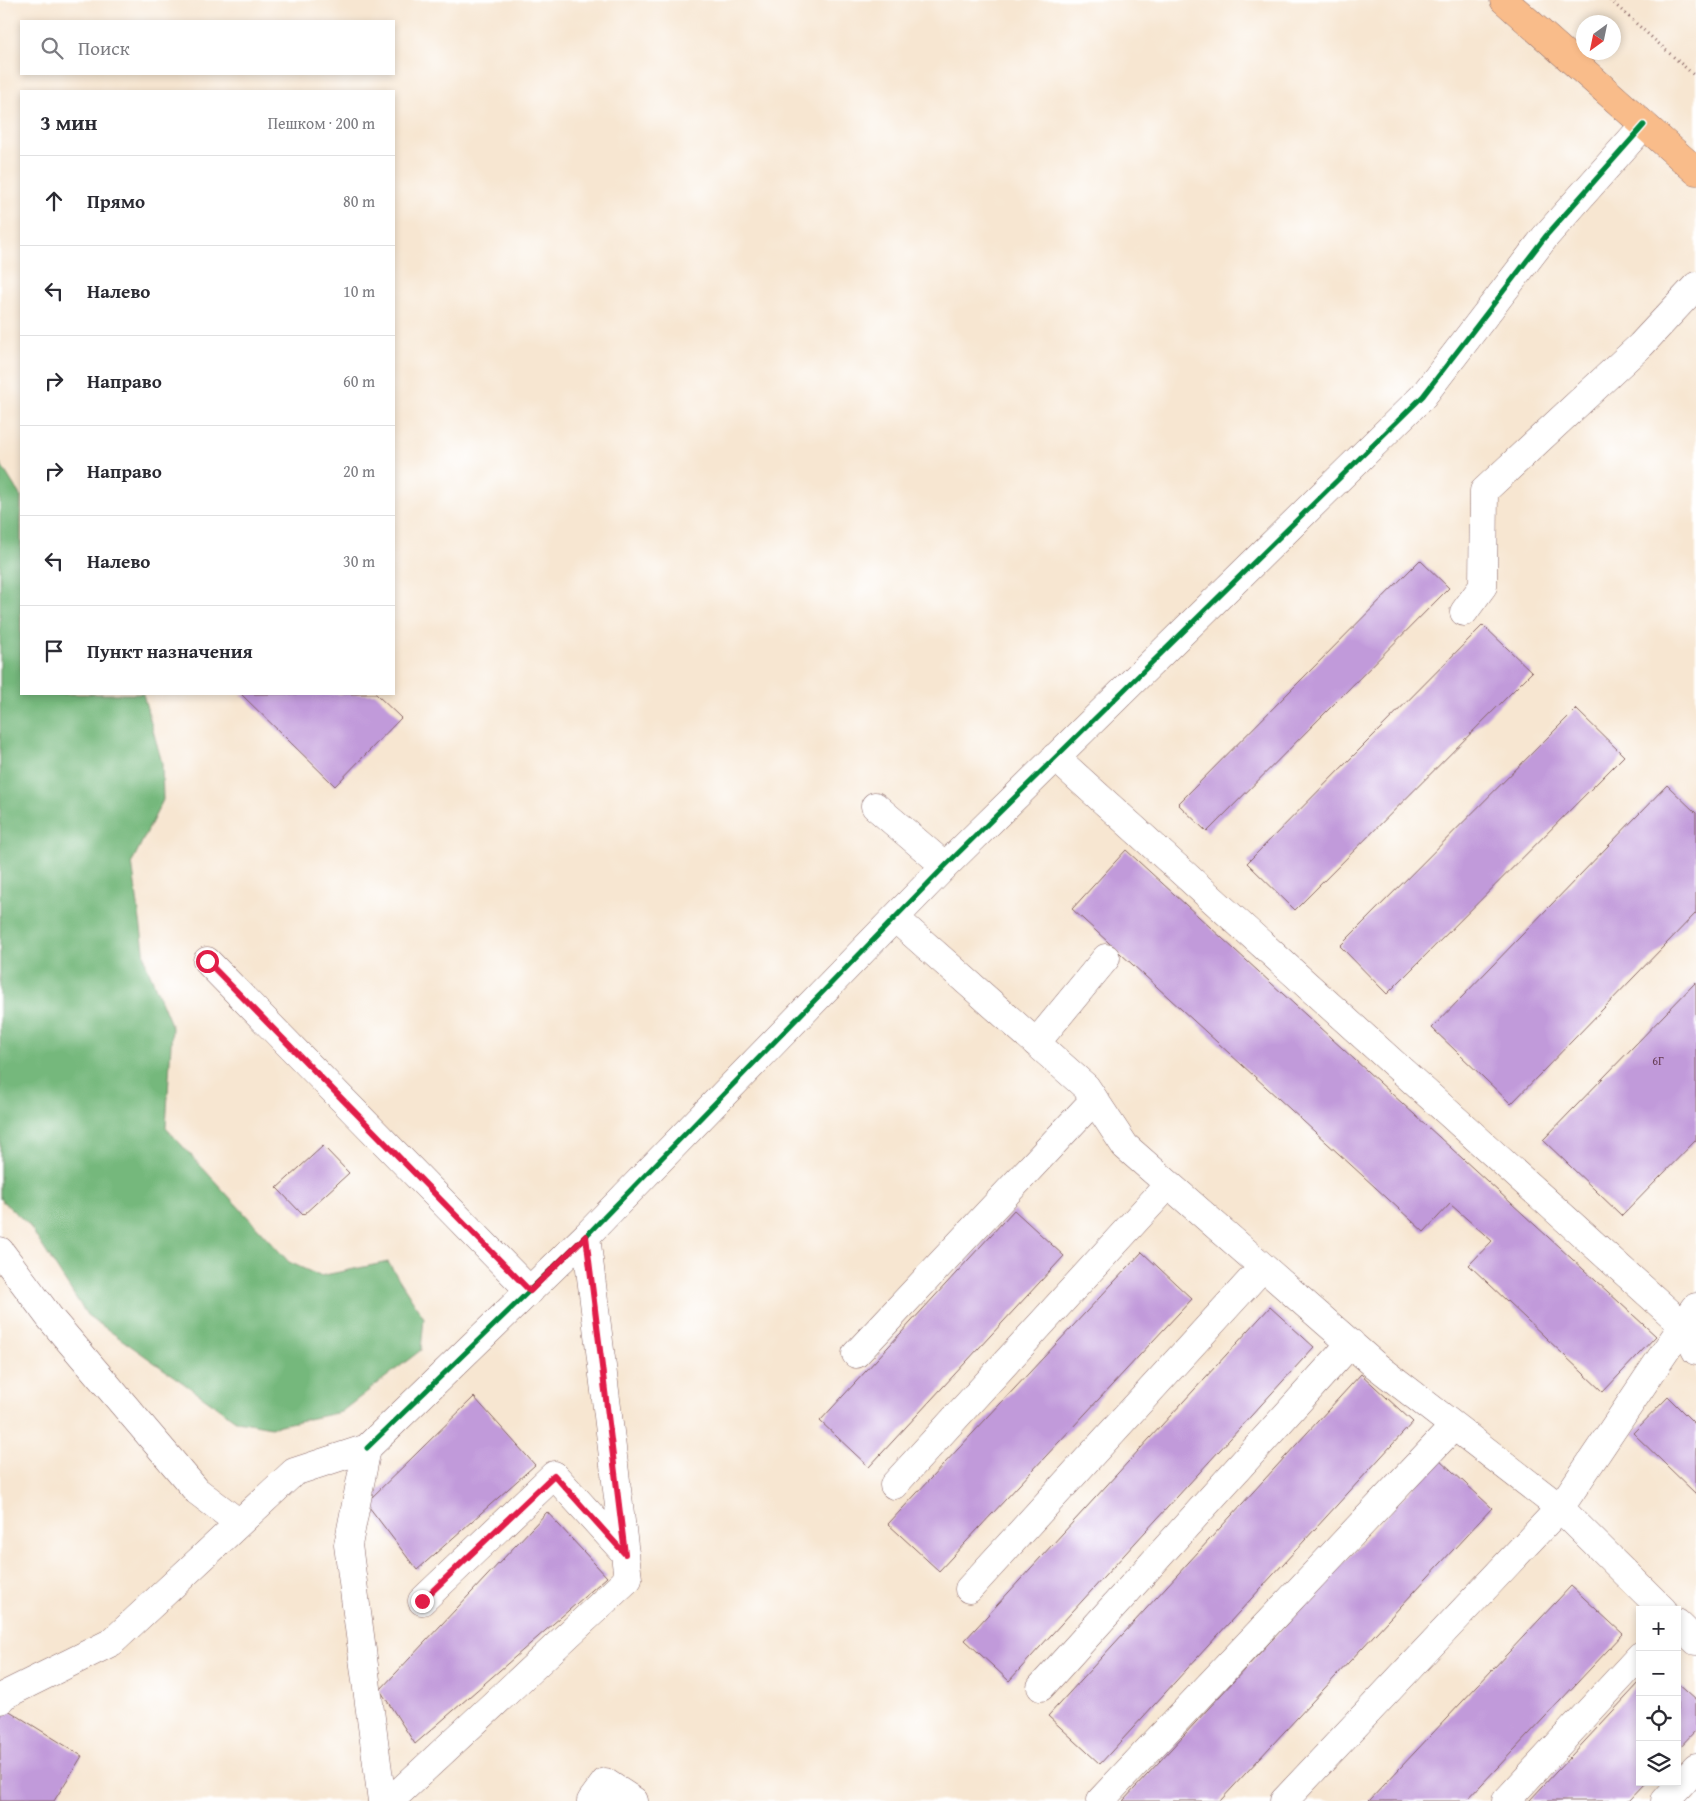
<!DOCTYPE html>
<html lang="ru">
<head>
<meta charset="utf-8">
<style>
	body { margin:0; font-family:"Gentium Book Plus",serif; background:#f2f2f3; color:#2b2b33 }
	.controls { position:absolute; right:15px; bottom:15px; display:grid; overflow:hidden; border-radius:0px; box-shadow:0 2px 8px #0003 }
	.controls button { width:45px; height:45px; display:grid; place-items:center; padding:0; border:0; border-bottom:1px solid #e1e1e2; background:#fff; color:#2b2b33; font:25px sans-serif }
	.compass { position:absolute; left:1576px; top:15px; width:45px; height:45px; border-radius:50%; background:#fff; box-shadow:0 2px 8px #0003; rotate:213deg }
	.stop { position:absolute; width:15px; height:15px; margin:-11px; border:4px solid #e11d48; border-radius:50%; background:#fff }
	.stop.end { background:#e11d48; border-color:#fff; box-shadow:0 1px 5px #0008 }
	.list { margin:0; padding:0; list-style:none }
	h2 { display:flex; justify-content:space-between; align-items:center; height:65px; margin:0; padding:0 20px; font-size:21px }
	h2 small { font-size:16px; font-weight:400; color:#7c7c81 }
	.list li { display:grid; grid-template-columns:32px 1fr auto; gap:15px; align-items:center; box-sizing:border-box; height:90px; padding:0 20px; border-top:1px solid #e1e1e2 }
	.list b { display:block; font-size:19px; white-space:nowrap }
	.list em { font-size:16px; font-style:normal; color:#7c7c81 }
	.icon { flex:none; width:28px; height:28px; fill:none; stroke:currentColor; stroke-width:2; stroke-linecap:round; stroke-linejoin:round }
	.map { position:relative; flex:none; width:1696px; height:1801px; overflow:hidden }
	.search { position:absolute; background:#fff; box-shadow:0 2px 8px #0003; left:20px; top:20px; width:375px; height:55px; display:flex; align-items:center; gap:12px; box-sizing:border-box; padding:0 18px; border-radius:0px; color:#7c7c81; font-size:19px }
	.panel { position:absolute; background:#fff; box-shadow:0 2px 8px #0003; left:20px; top:90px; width:375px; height:605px; border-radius:0px }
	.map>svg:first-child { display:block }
	.forest { fill:#74b87b; stroke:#5f6c53 }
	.building { fill:#c19ada }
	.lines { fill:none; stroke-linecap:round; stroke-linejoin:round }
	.minor-casing { stroke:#876565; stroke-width:29 }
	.major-casing { stroke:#876565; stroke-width:29 }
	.path { stroke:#876565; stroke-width:3; stroke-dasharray:1 4; stroke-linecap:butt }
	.minor { stroke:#fff; stroke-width:28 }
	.major { stroke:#f9bc8a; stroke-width:28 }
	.cycleway-casing { stroke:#fff; stroke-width:8 }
	.cycleway { stroke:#00873e; stroke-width:5 }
	.route { stroke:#e11d48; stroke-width:6 }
	.labels { text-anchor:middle; stroke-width:4; stroke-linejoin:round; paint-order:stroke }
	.number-label { font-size:12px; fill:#683e57 }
</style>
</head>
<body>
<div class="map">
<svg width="1696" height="1801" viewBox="0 0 1696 1801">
	<rect width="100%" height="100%" fill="#fff"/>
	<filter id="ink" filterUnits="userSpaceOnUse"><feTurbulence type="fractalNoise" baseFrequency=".02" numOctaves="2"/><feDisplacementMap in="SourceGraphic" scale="10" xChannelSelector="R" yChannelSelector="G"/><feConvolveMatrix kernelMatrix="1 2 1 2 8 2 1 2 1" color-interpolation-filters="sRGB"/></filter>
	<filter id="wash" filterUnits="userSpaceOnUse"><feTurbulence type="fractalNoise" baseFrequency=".0096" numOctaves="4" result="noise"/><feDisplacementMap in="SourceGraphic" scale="20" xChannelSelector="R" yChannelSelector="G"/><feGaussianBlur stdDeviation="1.12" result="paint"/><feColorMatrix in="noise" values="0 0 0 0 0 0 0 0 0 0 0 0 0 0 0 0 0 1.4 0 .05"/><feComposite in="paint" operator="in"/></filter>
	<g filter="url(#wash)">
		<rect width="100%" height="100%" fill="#f7e6d1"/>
		<path class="forest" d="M0 463 21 497V694H143L162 763 163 800 132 862 146 964 172 1027 166 1128 289 1262 320 1276 388 1262 424 1318 421 1350 341 1412 271 1427 237 1421 87 1315 28 1224 0 1199Z"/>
		<g id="blocks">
			<path class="building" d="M1420 560 1449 588 1207 832 1178 804Z
				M1483 625 1532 672 1295 910 1247 863Z
				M241 694H376L401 718 335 786Z
				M1576 709 1624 756 1387 994 1340 946Z
				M1667 785 1696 813V913L1511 1104 1432 1028Z
				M1126 850 1656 1336 1603 1392 1469 1265 1492 1241 1450 1204 1424 1232 1072 909Z
				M1696 982V1140L1622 1216 1543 1140Z
				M323 1146 349 1173 303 1215 277 1188Z
				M1014 1210 1064 1256 869 1467 820 1421Z
				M1142 1252 1192 1299 939 1571 888 1524Z
				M1270 1307 1314 1347 1009 1681 965 1640Z
				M1361 1374 1413 1422 1100 1764 1048 1716Z
				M474 1397 535 1465 417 1570 366 1503Z
				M1668 1397 1696 1425V1494L1633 1433Z
				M1439 1459 1492 1508 1220 1801H1123Z
				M547 1512 607 1577 415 1744 380 1690Z
				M1571 1586 1623 1634 1466 1801H1369Z
				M1640 1682V1782H1647L1629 1801H1529Z
				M1677 1683 1696 1700V1730L1677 1750Z
				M0 1705 82 1756 54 1801H0Z"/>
		</g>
	</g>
	<g filter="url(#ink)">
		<use href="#blocks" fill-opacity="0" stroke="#876565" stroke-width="1"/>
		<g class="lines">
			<defs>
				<path id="minor" d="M1464 612 1483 586 1484 491 1641 345 1696 286
					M1055 757 1683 1325 1696 1307
					M875 806 945 866
					M895 918 1086 1087 1125 1146 1374 1364 1560 1508 1284 1801
					M207 961 530 1291
					M1036 1043 1106 958
					M0 1251 50 1318 197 1491 239 1523
					M856 1354 1094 1100
					M367 1448 348 1545 382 1801
					M894 1485 1168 1185
					M969 1589 1263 1267
					M422 1601 554 1475 625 1553
					M1663 1610 1560 1508 1683 1325 1696 1351
					M1677 1623 1696 1641
					M1041 1687 1351 1343
					M0 1700 3 1696 112 1642 294 1472 367 1448 586 1236 945 866 1423 396 1545 237 1644 125
					M1101 1800 1454 1426
					M390 1801 628 1579 586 1236
					M591 1801 605 1782 634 1801
					M1506 1801 1640 1656
					M1665 1801 1696 1767"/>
				<path id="major" d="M1504 0 1696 171"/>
			</defs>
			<use href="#minor" class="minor-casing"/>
			<use href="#major" class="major-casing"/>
			<path class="path" d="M1610 0 1696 77"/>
			<use href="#minor" class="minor"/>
			<use href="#major" class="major"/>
			<defs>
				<path id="cycleway" d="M367 1448 586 1236 945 866 1423 396 1545 237 1644 125"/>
			</defs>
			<use href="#cycleway" class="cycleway-casing"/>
			<use href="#cycleway" class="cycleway"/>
		</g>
	</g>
	<g class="lines" filter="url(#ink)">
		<path class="route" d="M207 961 530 1291 586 1236 625 1554 554 1475 422 1601"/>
	</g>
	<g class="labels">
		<g class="number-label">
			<text x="1658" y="1065">6Г</text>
		</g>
	</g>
</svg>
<div class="controls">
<button>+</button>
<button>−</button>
<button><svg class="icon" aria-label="locate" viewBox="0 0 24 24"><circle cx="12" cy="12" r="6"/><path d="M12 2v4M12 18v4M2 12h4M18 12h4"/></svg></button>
<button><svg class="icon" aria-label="layers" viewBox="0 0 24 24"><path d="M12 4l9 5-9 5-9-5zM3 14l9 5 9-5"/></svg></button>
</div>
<svg class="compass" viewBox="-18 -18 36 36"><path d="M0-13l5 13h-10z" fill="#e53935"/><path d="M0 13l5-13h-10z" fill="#7c7c81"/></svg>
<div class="stop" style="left:207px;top:961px"></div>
<div class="stop end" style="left:422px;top:1601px"></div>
<div class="search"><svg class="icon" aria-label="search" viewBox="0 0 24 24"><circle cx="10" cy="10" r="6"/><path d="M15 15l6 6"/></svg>Поиск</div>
<section class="panel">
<h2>3 мин<small>Пешком · 200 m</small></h2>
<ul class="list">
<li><svg class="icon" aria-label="ahead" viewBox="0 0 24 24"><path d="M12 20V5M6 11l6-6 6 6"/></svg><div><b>Прямо</b></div><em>80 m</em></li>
<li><svg class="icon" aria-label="left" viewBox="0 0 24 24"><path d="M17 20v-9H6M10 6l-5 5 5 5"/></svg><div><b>Налево</b></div><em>10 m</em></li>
<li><svg class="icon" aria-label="right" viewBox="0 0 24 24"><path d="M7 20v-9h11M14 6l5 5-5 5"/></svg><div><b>Направо</b></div><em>60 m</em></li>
<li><svg class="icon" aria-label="right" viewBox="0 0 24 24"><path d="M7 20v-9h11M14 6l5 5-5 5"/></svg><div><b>Направо</b></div><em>20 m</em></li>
<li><svg class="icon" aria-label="left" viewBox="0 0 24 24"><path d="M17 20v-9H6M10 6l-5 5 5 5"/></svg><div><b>Налево</b></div><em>30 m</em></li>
<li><svg class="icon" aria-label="arrive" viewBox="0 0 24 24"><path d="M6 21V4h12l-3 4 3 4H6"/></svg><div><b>Пункт назначения</b></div></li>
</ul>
</section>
</div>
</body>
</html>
